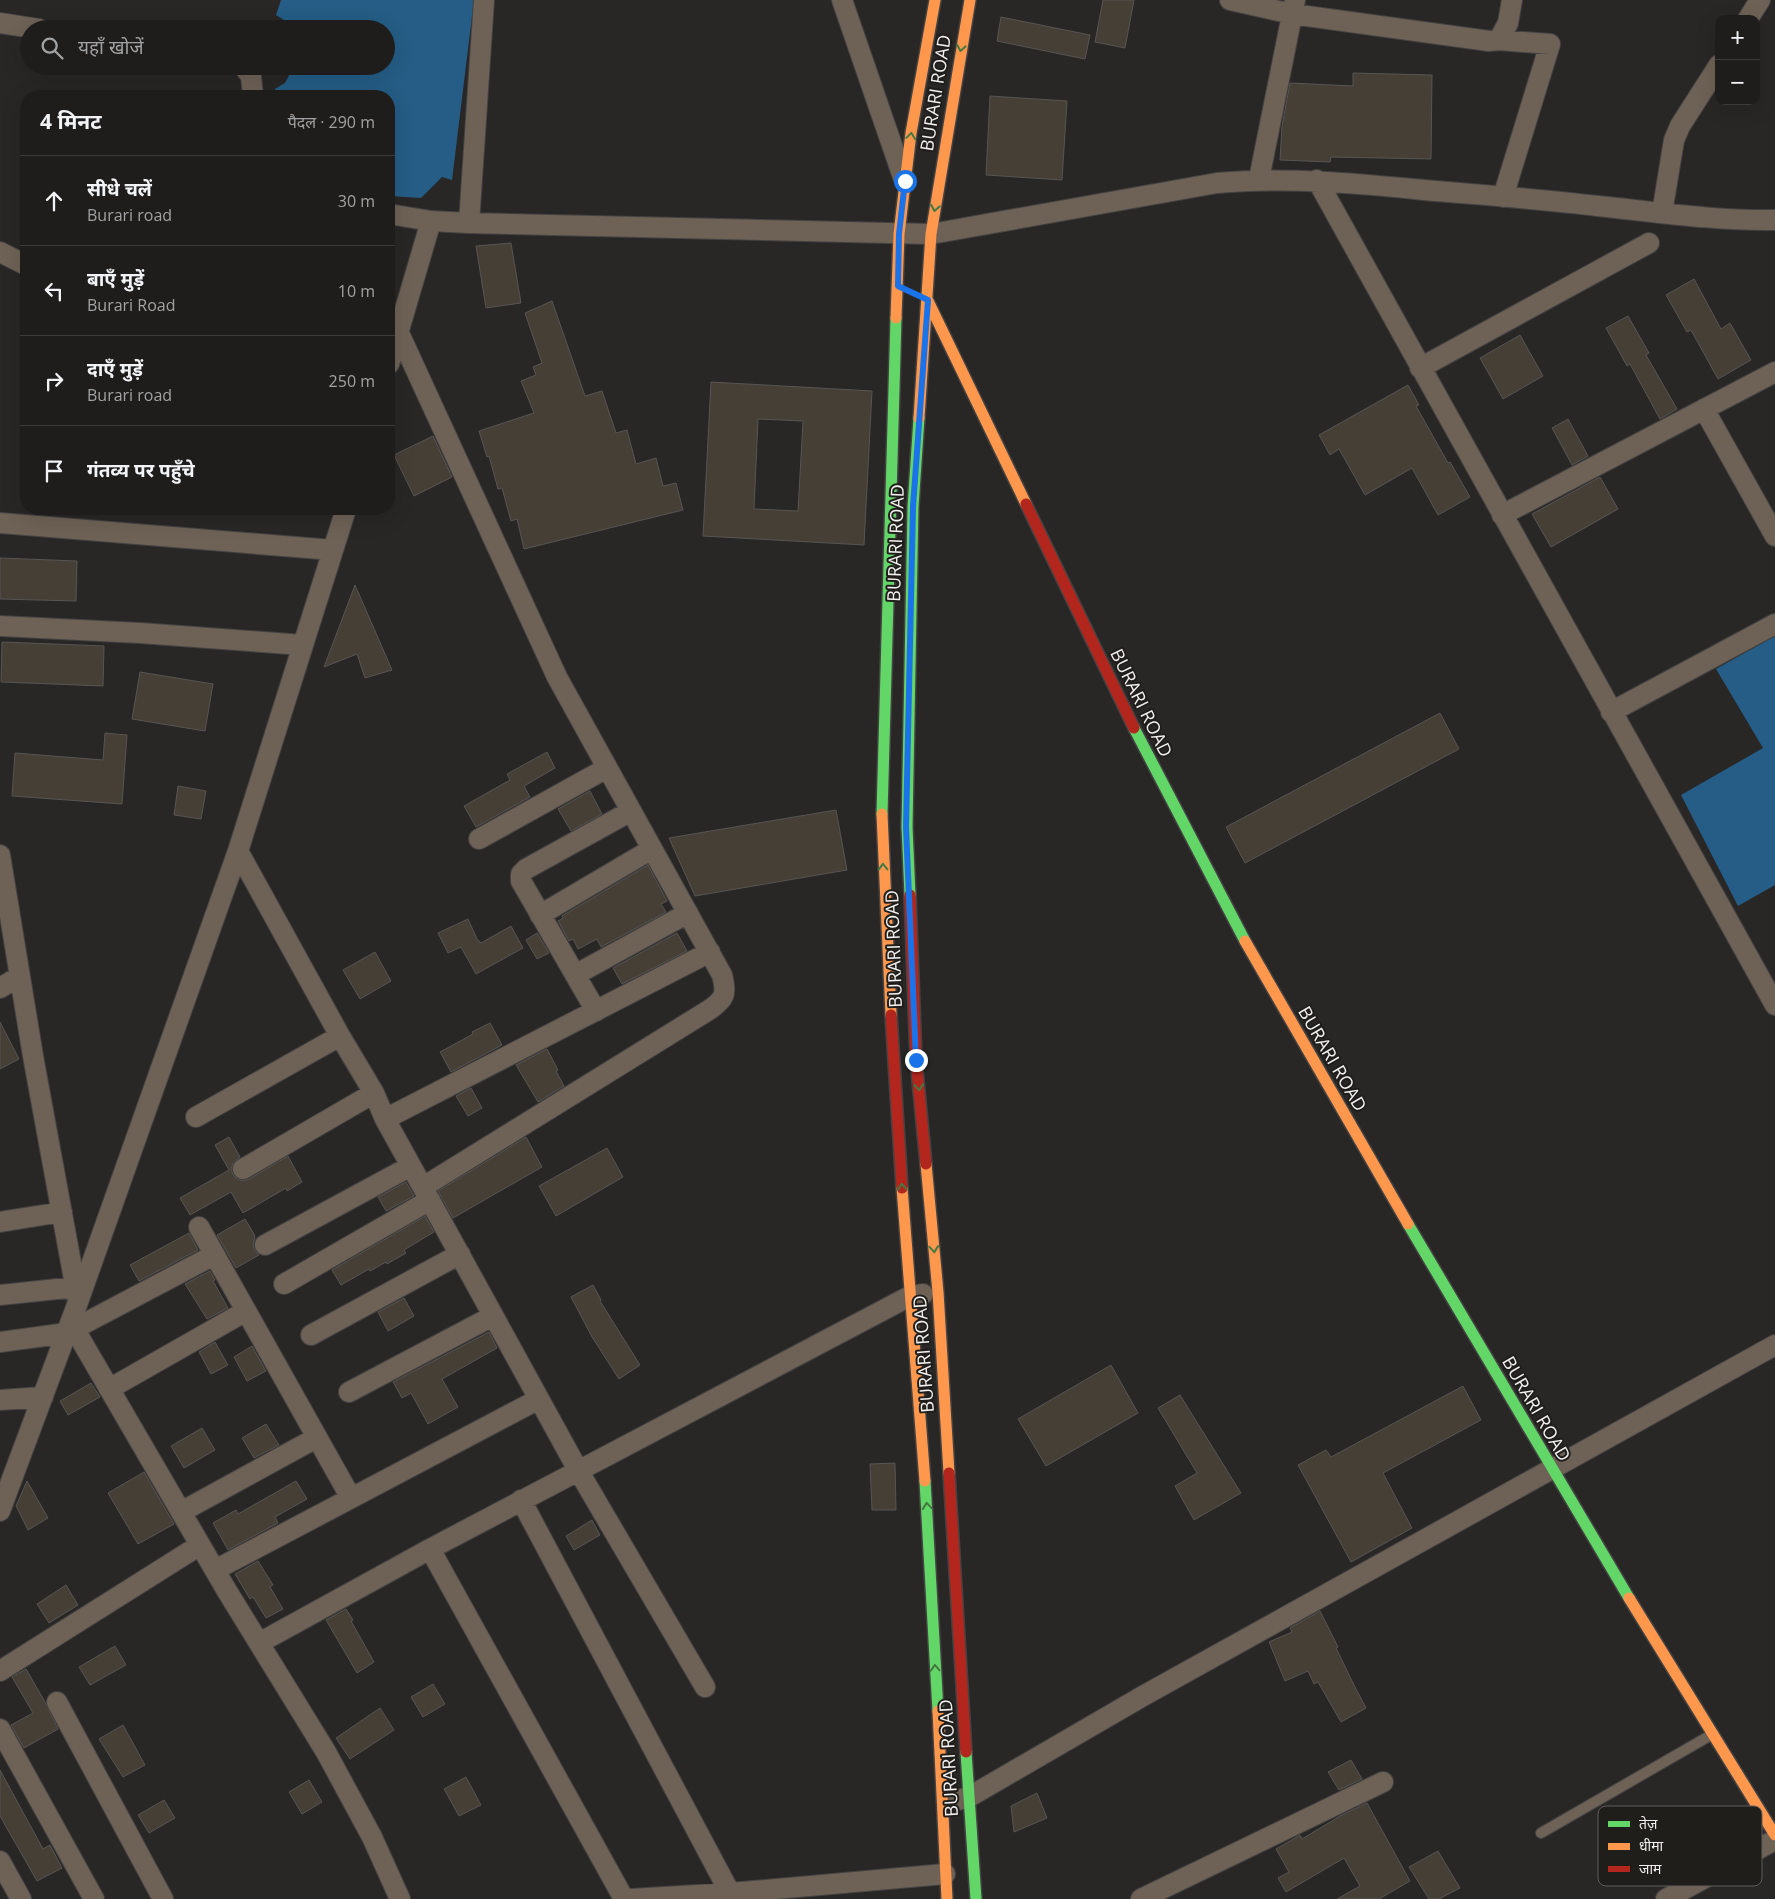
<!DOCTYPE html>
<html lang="hi">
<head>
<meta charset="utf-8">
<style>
	body { margin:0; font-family:"Open Sans","Noto Sans Devanagari",sans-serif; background:#2c2a29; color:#f1f3f6 }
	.controls { position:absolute; right:15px; top:15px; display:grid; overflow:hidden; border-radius:10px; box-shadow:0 5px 20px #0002 }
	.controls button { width:45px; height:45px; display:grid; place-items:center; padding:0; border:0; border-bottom:1px solid #3c3b3b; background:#1f1d1c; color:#f1f3f6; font:25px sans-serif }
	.stop { position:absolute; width:15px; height:15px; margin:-11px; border:4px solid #1a73e8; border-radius:50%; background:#fff }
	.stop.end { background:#1a73e8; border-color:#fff; box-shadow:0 1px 5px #0008 }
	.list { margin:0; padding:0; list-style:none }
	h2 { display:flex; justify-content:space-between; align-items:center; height:65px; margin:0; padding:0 20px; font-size:21px }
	h2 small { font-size:16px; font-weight:400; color:#a1a2a3 }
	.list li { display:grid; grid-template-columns:32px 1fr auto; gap:15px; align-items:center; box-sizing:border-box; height:90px; padding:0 20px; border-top:1px solid #3c3b3b }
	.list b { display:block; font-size:19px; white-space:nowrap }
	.list p { margin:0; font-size:16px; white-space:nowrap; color:#a1a2a3 }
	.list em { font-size:16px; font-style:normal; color:#a1a2a3 }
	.icon { flex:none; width:28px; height:28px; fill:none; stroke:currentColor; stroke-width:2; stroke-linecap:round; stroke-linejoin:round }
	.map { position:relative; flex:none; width:1775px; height:1899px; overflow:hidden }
	.search { position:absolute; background:#1f1d1c; box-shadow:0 5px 20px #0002; left:20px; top:20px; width:375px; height:55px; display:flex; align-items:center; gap:12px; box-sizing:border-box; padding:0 18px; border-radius:28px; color:#a1a2a3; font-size:19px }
	.panel { position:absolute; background:#1f1d1c; box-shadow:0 5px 20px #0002; left:20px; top:90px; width:375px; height:425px; border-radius:20px }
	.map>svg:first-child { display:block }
	.water { fill:#255d86 }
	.building { fill:#463f36; stroke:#575554; fill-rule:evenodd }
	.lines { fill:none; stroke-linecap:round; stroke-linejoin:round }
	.lane-casing { stroke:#444343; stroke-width:12 }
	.street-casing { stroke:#444343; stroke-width:22 }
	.fast-casing { stroke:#444343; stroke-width:14 }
	.slow-casing { stroke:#444343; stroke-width:14 }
	.jam-casing { stroke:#444343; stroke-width:14 }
	.lane { stroke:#6e6256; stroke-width:10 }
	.street { stroke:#6e6256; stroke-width:20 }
	.fast { stroke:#63d668; stroke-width:11 }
	.slow { stroke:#ff974d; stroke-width:11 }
	.jam { stroke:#b3261e; stroke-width:11 }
	.oneway { stroke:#427a42 }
	.route { stroke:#1a73e8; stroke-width:6 }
	.labels { text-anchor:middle; stroke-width:4; stroke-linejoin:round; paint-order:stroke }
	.street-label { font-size:18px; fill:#f2f0ee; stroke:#201e1b }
	.key { fill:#201e1b; stroke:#5f5d5a; stroke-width:1 }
	.key-label { font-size:14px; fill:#f2f0ee }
</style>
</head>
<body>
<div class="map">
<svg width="1775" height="1899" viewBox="0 0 1775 1899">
	<rect width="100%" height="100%" fill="#292726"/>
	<path class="water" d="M281 0H474L452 180 442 177 421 198 389 196V96H276L275 89 285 83 294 66H386V29H298L276 15Z
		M1775 636V885L1738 906 1681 795 1763 748 1716 669Z"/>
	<path class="building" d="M1103 0H1134L1125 48 1095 42Z
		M1001 17 1090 35 1085 59 997 41Z
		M1353 73 1432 75 1431 159 1331 157 1330 162 1280 160 1282 126 1290 83 1353 86Z
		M990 96 1067 101 1062 180 986 175Z
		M511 243 521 303 486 308 476 246Z
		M1694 279 1721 329 1730 323 1751 360 1718 379 1691 330 1687 332 1666 295Z
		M552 301 585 396 602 391 616 433 627 430 636 464 656 458 663 486 676 483 683 510 524 549 517 519 511 521 502 488 498 489 489 456 487 457 479 431 534 413 521 381 536 375 533 367 542 363 525 313Z
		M1628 316 1649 353 1646 355 1677 409 1660 419 1630 364 1627 366 1606 328Z
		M1520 335 1543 376 1503 399 1480 358Z
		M711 382 872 391 864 545 703 536ZM758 419 803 421 798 511 754 509Z
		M1408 385 1419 405 1416 406 1448 463 1450 462 1470 497 1438 515 1412 468 1365 495 1339 449 1330 455 1319 435Z
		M1568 419 1588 456 1572 465 1552 428Z
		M433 436 452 477 414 496 394 455Z
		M1600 477 1618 509 1551 547 1532 514Z
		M0 558 77 561 76 601 0 599Z
		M355 585 392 670 365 678 357 654 324 667Z
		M2 642 104 646 103 686 1 682Z
		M140 672 213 684 205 731 132 719Z
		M1440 713 1459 749 1245 863 1226 827Z
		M105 733 127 735 122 804 12 796 15 753 103 760Z
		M547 752 555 768 524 786 530 797 476 827 464 806 510 780 507 774Z
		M178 786 206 791 201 819 174 815Z
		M590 791 602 814 571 831 558 809Z
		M836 810 847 870 695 896 669 838Z
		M648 865 667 901 661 904 666 912 601 947 597 939 578 949 573 939 569 941 558 921 563 918 562 916Z
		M468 919 477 939 481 943 511 926 523 948 476 974 461 947 448 953 438 933Z
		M537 933 549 953 537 959 526 940Z
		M677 933 687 951 622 984 613 968Z
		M375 952 391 981 360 999 343 970Z
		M0 1022 19 1059 0 1069Z
		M490 1023 502 1045 451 1072 440 1052 473 1034 472 1032Z
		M547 1049 558 1070 556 1071 564 1086 538 1102 516 1065Z
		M471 1088 482 1108 468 1116 456 1096Z
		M229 1137 240 1157 233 1163 231 1169 233 1175 237 1179 243 1181 249 1179 288 1156 302 1182 287 1191 286 1188 243 1213 231 1192 190 1215 180 1198 229 1170 215 1145Z
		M526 1137 542 1167 453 1218 438 1191Z
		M607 1148 623 1177 556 1216 539 1186Z
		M406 1182 414 1196 386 1211 378 1197Z
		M425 1216 434 1232 404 1250 406 1253 387 1264 386 1262 370 1271 369 1269 341 1285 332 1270Z
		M245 1219 254 1234 255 1238 253 1245 255 1251 259 1255 236 1268 217 1235Z
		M189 1233 198 1250 139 1281 130 1265Z
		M210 1271 215 1280 213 1281 228 1308 207 1319 185 1284Z
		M593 1285 601 1300 600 1301 640 1365 619 1379 592 1337 571 1297Z
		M404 1298 414 1316 388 1331 378 1312Z
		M489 1332 497 1348 442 1379 458 1407 428 1424 411 1393 402 1398 393 1382Z
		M215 1342 228 1365 211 1374 199 1352Z
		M252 1346 266 1371 247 1381 234 1357Z
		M1111 1365 1138 1413 1046 1466 1018 1419Z
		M91 1383 100 1397 68 1415 60 1401Z
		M1463 1386 1481 1420 1383 1473 1412 1528 1351 1562 1298 1465 1326 1450 1331 1457Z
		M1180 1395 1241 1493 1194 1520 1175 1486 1197 1473 1158 1408Z
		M266 1424 279 1445 254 1458 242 1438Z
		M202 1428 215 1450 184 1468 171 1446Z
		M895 1463 896 1510H872L870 1464Z
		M144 1472 174 1524 138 1544 108 1493Z
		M27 1481 48 1518 28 1530 16 1506Z
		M296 1481 307 1499 275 1517 278 1523 228 1550 213 1523 236 1510 238 1514Z
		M592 1520 600 1535 574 1550 566 1536Z
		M258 1561 273 1585 270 1587 283 1609 266 1618 253 1597 250 1599 235 1574Z
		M66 1585 78 1605 49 1623 37 1604Z
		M346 1609 353 1620 351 1621 374 1662 357 1673 326 1620Z
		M1320 1611 1338 1647 1336 1648 1355 1687 1366 1708 1341 1722 1318 1682 1314 1684 1308 1671 1285 1681 1269 1642 1292 1632 1290 1628Z
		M115 1646 126 1665 90 1685 79 1667Z
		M26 1669 45 1702 58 1729 24 1748 11 1725 33 1713 12 1677Z
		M433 1684 445 1704 423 1717 411 1697Z
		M380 1708 394 1730 350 1759 336 1738Z
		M123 1725 145 1765 123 1777 99 1739Z
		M1351 1760 1362 1779 1339 1790 1328 1772Z
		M0 1770 43 1849 50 1845 62 1868 37 1881 0 1816Z
		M466 1777 481 1805 459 1816 444 1789Z
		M309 1780 322 1802 302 1814 289 1792Z
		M1037 1793 1047 1818 1014 1832 1011 1806Z
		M164 1800 175 1818 149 1833 138 1815Z
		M1367 1803 1410 1881 1379 1899H1337L1360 1886 1344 1858 1286 1892 1278 1878 1289 1872 1276 1849 1300 1835 1302 1839 1340 1816Z
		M1438 1851 1460 1888 1439 1899H1429L1409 1867Z"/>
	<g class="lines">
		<defs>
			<path id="lane" d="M1541 1833 1711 1735"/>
			<path id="street" d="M842 0 903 177
				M1230 0 1292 14 1489 41 1499 40 1508 23 1512 0
				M1748 19 1760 0
				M0 23 39 29
				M1499 40 1550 44 1503 197
				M243 66 251 76 253 96
				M1259 179 1295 0
				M1317 180 1775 1005
				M1662 213 1674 140 1680 126 1719 65
				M389 214 431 221 469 223 931 234 1217 183C1287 177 1354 183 1424 190 1482 195 1540 199 1598 206 1656 212 1716 221 1775 220
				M469 223 484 0
				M0 252 26 265
				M398 331 557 677 722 975C727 994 725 999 709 1010L423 1187
				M389 364 431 221
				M1420 368 1649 243
				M1704 409 1775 536
				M1502 515 1775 372
				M0 523 333 550
				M0 626 140 633 303 645
				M1611 712 1775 624
				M479 839 607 768
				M238 851 340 1036 374 1093 385 1119 411 1166 578 1470 705 1687
				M0 855 33 1056 78 1301
				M540 915 652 849
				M575 975 688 913
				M0 988 20 976
				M596 1011 521 881V874L526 869 631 811
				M196 1117 340 1036
				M385 1119 710 952
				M243 1169 374 1093
				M0 1222 62 1212
				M199 1227 351 1498
				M265 1245 411 1166
				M284 1284 430 1200
				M0 1295 76 1287
				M71 1323 227 1591 326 1752 372 1837 400 1899
				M74 1329 214 1255
				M311 1335 460 1254
				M0 1342 67 1333
				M109 1389 246 1311
				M349 1392 493 1316
				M0 1400 43 1397
				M521 1500 730 1893
				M0 1511 78 1302 238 851 346 509
				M181 1512 316 1438
				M215 1570 539 1399
				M259 1643 430 1549
				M0 1671 200 1545
				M57 1702 163 1899
				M0 1729 94 1899
				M958 1800 969 1797 1143 1696 1775 1345
				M0 1861 21 1899
				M624 1899 430 1549 910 1296 923 1294
				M631 1899 730 1893 945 1874
				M1141 1899 1383 1782
				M1666 1899 1775 1840"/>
			<path id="fast" d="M1134 728 1245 941
				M882 814 896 318
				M910 895 907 827 913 507 919 418
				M1408 1224 1629 1598
				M925 1481 938 1711
				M966 1752 976 1899"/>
			<path id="slow" d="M928 301 1026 504
				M896 318 899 234 911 133 935 0
				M919 418 931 234 970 0
				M882 814 891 1015
				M1245 941 1408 1224
				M926 1164 938 1292 949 1473
				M902 1188 925 1481
				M1629 1598 1775 1835
				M938 1711 947 1899"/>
			<path id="jam" d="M1026 504 1134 728
				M910 895 916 1060 926 1164
				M891 1015 902 1188
				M949 1473 966 1752"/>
		</defs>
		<use href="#lane" class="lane-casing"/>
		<use href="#street" class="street-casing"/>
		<use href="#fast" class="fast-casing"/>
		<use href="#slow" class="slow-casing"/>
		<use href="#jam" class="jam-casing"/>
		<use href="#lane" class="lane"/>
		<use href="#street" class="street"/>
		<use href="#fast" class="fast"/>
		<use href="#slow" class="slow"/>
		<use href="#jam" class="jam"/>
	</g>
	<defs><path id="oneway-chevron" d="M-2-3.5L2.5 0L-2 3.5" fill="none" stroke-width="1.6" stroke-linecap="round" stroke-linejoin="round" transform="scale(1.25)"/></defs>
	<g class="oneway">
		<use href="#oneway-chevron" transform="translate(961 48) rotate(100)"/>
		<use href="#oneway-chevron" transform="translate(911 136) rotate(-82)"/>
		<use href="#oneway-chevron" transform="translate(935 208) rotate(100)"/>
		<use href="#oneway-chevron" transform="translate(883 867) rotate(-92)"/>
		<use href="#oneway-chevron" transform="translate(919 1087) rotate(85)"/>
		<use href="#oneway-chevron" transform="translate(902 1187) rotate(-94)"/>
		<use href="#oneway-chevron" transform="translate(934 1249) rotate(85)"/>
		<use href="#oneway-chevron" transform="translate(927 1506) rotate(-95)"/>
		<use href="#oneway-chevron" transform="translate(935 1668) rotate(-93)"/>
	</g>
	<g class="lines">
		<path class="route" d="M905 181 899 234 898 286 928 300 913 507 906 827 916 1060"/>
	</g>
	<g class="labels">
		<g class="street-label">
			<text transform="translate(936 93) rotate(-81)" y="6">BURARI ROAD</text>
			<text transform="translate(896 543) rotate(-88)" y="6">BURARI ROAD</text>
			<text transform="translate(1141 703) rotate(64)" y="6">BURARI ROAD</text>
			<text transform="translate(894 949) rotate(-92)" y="6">BURARI ROAD</text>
			<text transform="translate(1332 1059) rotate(60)" y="6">BURARI ROAD</text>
			<text transform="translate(924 1354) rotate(-94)" y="6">BURARI ROAD</text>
			<text transform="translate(1536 1409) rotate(60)" y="6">BURARI ROAD</text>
			<text transform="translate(949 1758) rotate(-93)" y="6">BURARI ROAD</text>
		</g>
	</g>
	<rect x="1598" y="1806" width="164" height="80" rx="8" class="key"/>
	<rect x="1608" y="1821" width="22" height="6" fill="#63d668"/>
	<rect x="1608" y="1843" width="22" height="7" fill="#ff974d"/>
	<rect x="1608" y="1866" width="22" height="6" fill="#b3261e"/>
	<g class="key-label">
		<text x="1639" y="1829">तेज़</text>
		<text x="1639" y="1851">धीमा</text>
		<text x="1639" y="1874">जाम</text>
	</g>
</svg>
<div class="controls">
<button>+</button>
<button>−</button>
</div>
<div class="stop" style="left:905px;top:181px"></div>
<div class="stop end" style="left:916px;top:1060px"></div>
<div class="search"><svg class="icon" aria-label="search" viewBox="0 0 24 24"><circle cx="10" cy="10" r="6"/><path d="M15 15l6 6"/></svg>यहाँ खोजें</div>
<section class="panel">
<h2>4 मिनट<small>पैदल · 290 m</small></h2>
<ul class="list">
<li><svg class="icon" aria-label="ahead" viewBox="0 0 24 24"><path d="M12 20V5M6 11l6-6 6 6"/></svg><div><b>सीधे चलें</b><p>Burari road</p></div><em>30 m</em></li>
<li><svg class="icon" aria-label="left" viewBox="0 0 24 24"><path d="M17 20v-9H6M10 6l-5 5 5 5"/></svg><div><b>बाएँ मुड़ें</b><p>Burari Road</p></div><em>10 m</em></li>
<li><svg class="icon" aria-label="right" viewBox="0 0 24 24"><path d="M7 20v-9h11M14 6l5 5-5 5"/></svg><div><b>दाएँ मुड़ें</b><p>Burari road</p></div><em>250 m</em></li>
<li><svg class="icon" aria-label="arrive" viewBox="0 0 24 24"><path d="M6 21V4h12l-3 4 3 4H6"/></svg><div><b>गंतव्य पर पहुँचे</b></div></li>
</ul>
</section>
</div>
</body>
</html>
